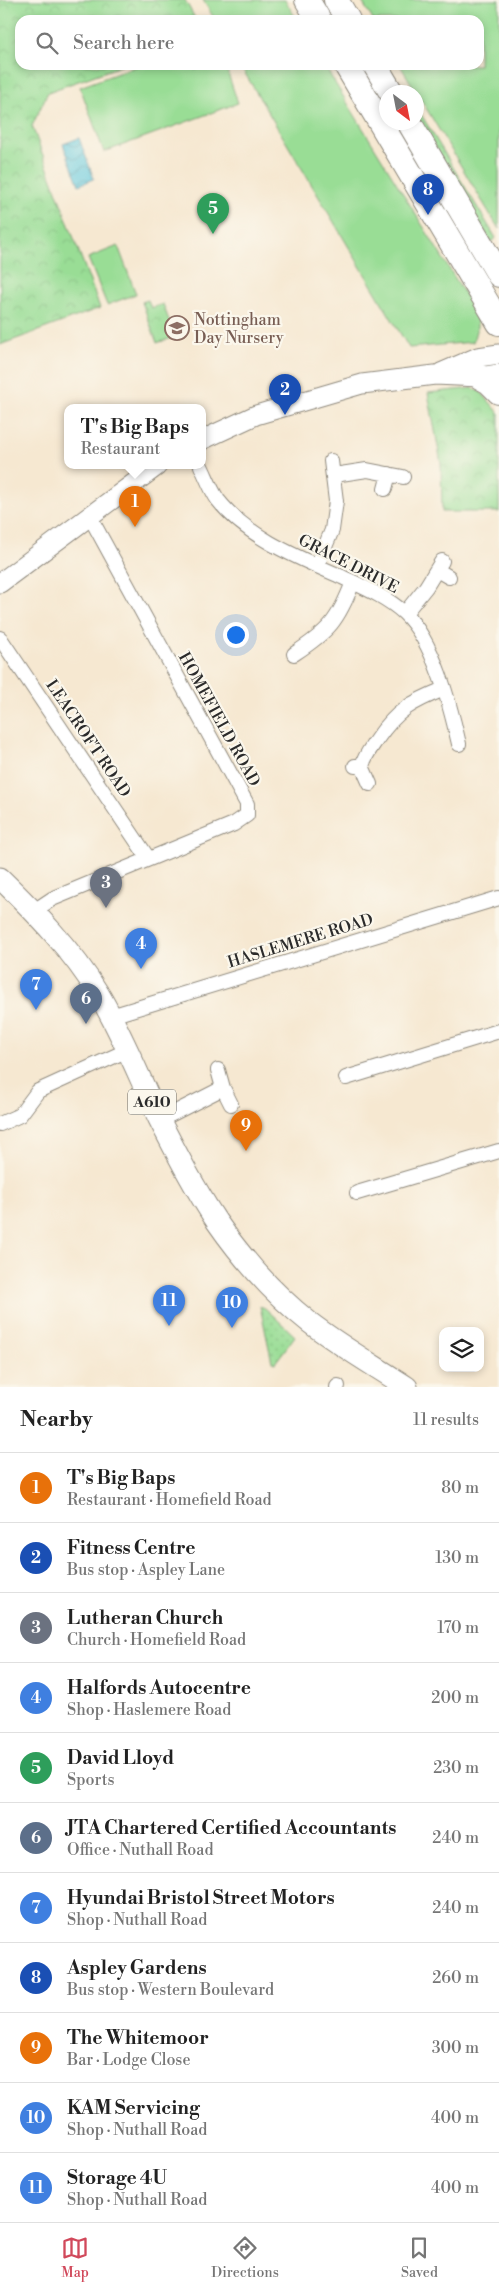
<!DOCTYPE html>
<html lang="en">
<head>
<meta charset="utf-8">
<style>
	body { margin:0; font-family:"Libre Bodoni",serif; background:#f6f6f6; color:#222 }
	.controls { position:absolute; right:15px; bottom:15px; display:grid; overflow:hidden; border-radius:10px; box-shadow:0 2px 8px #0003 }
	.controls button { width:45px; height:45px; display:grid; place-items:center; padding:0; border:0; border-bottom:1px solid #e0e0e0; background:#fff; color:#222; font:25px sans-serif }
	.compass { position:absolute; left:379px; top:85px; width:45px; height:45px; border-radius:50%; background:#fff; box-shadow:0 2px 8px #0003; rotate:148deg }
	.you { position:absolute; left:235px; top:634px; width:18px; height:18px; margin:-12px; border:4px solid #fff; border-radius:50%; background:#1a73e8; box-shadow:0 0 0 8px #1a73e833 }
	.badge { display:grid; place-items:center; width:32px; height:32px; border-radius:50%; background:#d1495b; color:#fff; font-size:16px; font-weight:700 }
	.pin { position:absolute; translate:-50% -41px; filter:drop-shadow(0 1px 2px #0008) }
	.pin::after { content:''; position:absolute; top:26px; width:18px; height:15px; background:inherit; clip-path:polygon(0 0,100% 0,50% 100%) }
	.popup { position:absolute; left:64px; top:404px; width:142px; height:65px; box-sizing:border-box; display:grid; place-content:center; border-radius:10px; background:#fff; filter:drop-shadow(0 1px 4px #0005); font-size:16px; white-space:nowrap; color:#767676 }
	.popup b { font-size:19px; color:#222 }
	.popup::after { content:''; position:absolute; left:50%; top:100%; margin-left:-10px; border:10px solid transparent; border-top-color:#fff }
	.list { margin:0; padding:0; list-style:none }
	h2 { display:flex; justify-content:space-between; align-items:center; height:65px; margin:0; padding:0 20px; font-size:21px }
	h2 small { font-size:16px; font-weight:400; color:#767676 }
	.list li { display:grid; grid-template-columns:32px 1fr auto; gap:15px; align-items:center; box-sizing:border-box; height:70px; padding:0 20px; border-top:1px solid #e0e0e0 }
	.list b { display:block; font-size:19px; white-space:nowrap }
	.list p { margin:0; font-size:16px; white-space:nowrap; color:#767676 }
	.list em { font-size:16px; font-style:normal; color:#767676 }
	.icon { flex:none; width:28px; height:28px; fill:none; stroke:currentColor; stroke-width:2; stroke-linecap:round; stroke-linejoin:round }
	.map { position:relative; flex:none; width:499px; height:1387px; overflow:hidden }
	.search { position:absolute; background:#fff; box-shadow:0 2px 8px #0003; left:15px; right:15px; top:15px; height:55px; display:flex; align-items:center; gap:12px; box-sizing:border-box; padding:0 18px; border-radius:15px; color:#767676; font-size:19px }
	.sheet { height:835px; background:#fff }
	nav { display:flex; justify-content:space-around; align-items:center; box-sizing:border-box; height:70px; border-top:1px solid #e0e0e0; background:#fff; font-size:14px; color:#767676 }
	nav a { display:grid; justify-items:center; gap:2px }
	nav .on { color:#d1495b }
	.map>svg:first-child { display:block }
	.grass { fill:url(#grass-dots); stroke:#628460 }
	.park { fill:url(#park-crowns); stroke:#628460 }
	.garden { fill:#99dd95; stroke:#628460 }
	.water { fill:url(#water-waves); stroke:#457984 }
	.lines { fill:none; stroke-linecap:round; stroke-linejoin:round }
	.street-casing { stroke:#908a7e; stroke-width:16 }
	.secondary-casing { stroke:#908a7e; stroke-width:21 }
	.primary-casing { stroke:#908a7e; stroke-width:23 }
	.highway-casing { stroke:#908a7e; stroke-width:26 }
	.street { stroke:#fff; stroke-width:14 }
	.secondary { stroke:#fff; stroke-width:19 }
	.primary { stroke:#fff; stroke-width:21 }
	.highway { stroke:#fff; stroke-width:24 }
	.labels { text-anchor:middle; stroke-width:4.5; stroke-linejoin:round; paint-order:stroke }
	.shield { fill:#fbf7ec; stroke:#696865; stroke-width:1 }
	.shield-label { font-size:15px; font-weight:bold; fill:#2b2b2b }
	.education-label { font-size:16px; fill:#785e54; stroke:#fbf7ec; text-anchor:start }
	.street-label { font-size:16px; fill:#2b2b2b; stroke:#fbf7ec }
</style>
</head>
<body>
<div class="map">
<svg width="499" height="1387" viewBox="0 0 499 1387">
	<defs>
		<pattern id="grass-dots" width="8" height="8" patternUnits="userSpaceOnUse" patternTransform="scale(1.25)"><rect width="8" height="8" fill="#99dd95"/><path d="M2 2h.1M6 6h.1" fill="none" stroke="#84be81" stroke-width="1.8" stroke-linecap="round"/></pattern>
		<pattern id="park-crowns" width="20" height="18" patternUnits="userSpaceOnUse" patternTransform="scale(1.25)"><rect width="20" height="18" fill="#99dd95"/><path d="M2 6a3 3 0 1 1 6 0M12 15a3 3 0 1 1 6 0" fill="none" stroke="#84be81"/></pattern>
		<pattern id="water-waves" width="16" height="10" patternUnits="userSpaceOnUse" patternTransform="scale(1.25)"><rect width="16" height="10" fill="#5fc7dc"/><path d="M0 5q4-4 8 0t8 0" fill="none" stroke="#4fa2b3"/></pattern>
	</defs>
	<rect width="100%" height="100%" fill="#fbf7ec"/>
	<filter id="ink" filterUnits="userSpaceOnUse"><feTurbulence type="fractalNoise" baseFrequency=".02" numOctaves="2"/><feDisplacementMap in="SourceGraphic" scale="10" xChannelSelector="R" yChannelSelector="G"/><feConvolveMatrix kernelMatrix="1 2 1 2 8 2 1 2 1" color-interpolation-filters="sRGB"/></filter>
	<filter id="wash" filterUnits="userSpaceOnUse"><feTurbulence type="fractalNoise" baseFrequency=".0096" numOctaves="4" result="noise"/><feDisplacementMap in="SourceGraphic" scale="20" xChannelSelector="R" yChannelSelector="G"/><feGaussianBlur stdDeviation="1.12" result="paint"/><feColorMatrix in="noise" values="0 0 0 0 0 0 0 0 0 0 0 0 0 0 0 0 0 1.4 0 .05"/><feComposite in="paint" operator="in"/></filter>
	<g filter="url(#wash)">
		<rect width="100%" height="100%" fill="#f6e8d1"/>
		<path class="grass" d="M416 106 496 238 491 242 417 116Z
			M260 1306 265 1308 295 1336 275 1363 272 1362Z"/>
		<path class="park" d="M0 0H185L196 20H20V65H123L48 92 32 126 100 308 0 345Z
			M148 300 151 308 163 304 175 337 157 343 142 302Z
			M473 388 482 393 499 413V512H442L441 463 428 393Z"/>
		<path class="garden" d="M203 0H285L297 20H215Z
			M361 0H499V229L400 65H479V20H373Z
			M140 65H193L195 70 208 65H225L238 103 104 152 80 87Z
			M240 65H324L477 314V327L473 342 409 348Z
			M118 246 136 294 107 305 88 258Z"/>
		<path class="water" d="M79 138 94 179 79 185 63 144Z"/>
	</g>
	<g filter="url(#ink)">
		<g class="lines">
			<defs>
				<path id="street" d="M201 466C206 476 211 490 218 500 248 538 299 558 342 577 363 587 387 597 404 613 434 641 450 705 459 744
					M334 475 367 470 403 477
					M385 489 389 474
					M317 566 332 530 336 501 331 461
					M437 570 449 577
					M405 613 426 587 442 561
					M0 638 148 858
					M294 654C329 631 338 621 353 582
					M355 766H362L370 784
					M362 766C365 755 371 748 377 739 397 710 412 702 444 689
					M34 911 52 899 234 824 247 815V804L89 515
					M111 1016 499 898
					M218 1070 223 1088
					M346 1078 499 1031
					M160 1120 223 1088 231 1104
					M0 1124 20 1115 38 1091 128 1050
					M357 1193 499 1151
					M337 1387 338 1386"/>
				<path id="secondary" d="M441 373 478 357 499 354
					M202 440 256 415 362 384 435 375 480 377 499 374
					M0 583 157 466"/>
				<path id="primary" d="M0 878C36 913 72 950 98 993 122 1033 139 1077 159 1119 177 1154 195 1189 217 1222 242 1258 275 1295 309 1322 340 1346 375 1366 407 1387"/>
				<path id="highway" d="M307 0 319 20
					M336 0 348 20
					M346 65 499 323
					M375 65 391 92
					M409 122 499 275
					M480 377 489 382 499 392"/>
			</defs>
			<use href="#street" class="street-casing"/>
			<use href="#secondary" class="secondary-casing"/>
			<use href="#primary" class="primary-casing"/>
			<use href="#highway" class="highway-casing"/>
			<use href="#street" class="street"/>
			<use href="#secondary" class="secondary"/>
			<use href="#primary" class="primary"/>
			<use href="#highway" class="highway"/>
		</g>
	</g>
	<defs>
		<symbol id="school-ring" viewBox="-11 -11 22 22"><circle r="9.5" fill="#fbf7ec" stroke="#8d6e63" stroke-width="1.5"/><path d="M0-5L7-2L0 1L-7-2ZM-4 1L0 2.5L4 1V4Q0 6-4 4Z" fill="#8d6e63"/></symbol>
	</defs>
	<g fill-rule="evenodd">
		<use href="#school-ring" x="163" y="314" width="28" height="28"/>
	</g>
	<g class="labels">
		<rect class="shield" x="128" y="1089.5" width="48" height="25" rx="4"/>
		<g class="shield-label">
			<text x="152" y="1107">A610</text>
		</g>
		<g class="education-label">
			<text x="194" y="325">Nottingham<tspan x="194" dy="18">Day Nursery</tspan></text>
		</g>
		<g class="street-label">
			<text transform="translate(349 563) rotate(27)" y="6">GRACE DRIVE</text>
			<text transform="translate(220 719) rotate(61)" y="6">HOMEFIELD ROAD</text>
			<text transform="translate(89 738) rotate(56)" y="6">LEACROFT ROAD</text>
			<text transform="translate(300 940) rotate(-17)" y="6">HASLEMERE ROAD</text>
		</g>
	</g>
</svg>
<div class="controls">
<button><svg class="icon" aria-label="layers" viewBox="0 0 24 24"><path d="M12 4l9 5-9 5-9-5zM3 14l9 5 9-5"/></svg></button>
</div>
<svg class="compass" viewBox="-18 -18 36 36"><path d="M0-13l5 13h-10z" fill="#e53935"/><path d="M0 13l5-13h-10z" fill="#767676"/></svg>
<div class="you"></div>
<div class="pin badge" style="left:135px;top:527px;background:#e8710a">1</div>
<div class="popup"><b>T's Big Baps</b>Restaurant</div>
<div class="pin badge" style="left:285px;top:415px;background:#1a4fb4">2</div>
<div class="pin badge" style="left:106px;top:908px;background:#6b7280">3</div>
<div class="pin badge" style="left:141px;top:969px;background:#3f7fe0">4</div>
<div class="pin badge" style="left:213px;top:234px;background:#2e9e5b">5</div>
<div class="pin badge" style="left:86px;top:1024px;background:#5c6f8a">6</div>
<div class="pin badge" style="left:36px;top:1010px;background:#3f7fe0">7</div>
<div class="pin badge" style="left:428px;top:215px;background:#1a4fb4">8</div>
<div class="pin badge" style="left:246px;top:1151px;background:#e8710a">9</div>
<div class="pin badge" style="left:232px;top:1328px;background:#3f7fe0">10</div>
<div class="pin badge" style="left:169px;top:1326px;background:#3f7fe0">11</div>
<div class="search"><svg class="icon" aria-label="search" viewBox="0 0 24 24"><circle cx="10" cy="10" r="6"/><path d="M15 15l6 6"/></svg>Search here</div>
</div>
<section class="sheet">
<h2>Nearby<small>11 results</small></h2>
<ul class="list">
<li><span class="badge" style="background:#e8710a">1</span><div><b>T's Big Baps</b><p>Restaurant · Homefield Road</p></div><em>80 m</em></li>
<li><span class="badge" style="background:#1a4fb4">2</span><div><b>Fitness Centre</b><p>Bus stop · Aspley Lane</p></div><em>130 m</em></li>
<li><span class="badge" style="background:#6b7280">3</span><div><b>Lutheran Church</b><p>Church · Homefield Road</p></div><em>170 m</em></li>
<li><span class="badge" style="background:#3f7fe0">4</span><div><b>Halfords Autocentre</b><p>Shop · Haslemere Road</p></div><em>200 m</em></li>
<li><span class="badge" style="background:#2e9e5b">5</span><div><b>David Lloyd</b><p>Sports</p></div><em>230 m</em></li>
<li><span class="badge" style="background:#5c6f8a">6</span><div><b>JTA Chartered Certified Accountants</b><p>Office · Nuthall Road</p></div><em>240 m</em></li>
<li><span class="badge" style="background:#3f7fe0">7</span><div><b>Hyundai Bristol Street Motors</b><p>Shop · Nuthall Road</p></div><em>240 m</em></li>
<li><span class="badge" style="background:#1a4fb4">8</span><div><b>Aspley Gardens</b><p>Bus stop · Western Boulevard</p></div><em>260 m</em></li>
<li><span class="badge" style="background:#e8710a">9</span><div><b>The Whitemoor</b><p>Bar · Lodge Close</p></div><em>300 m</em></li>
<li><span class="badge" style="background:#3f7fe0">10</span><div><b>KAM Servicing</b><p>Shop · Nuthall Road</p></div><em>400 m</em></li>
<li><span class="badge" style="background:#3f7fe0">11</span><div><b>Storage 4U</b><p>Shop · Nuthall Road</p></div><em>400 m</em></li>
</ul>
</section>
<nav>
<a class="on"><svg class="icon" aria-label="map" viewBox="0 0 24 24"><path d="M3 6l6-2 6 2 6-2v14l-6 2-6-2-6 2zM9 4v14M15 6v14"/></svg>Map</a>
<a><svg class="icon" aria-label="directions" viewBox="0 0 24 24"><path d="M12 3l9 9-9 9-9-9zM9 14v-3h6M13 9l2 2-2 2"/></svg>Directions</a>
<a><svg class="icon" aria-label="saved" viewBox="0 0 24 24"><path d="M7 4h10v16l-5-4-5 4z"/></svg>Saved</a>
</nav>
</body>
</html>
